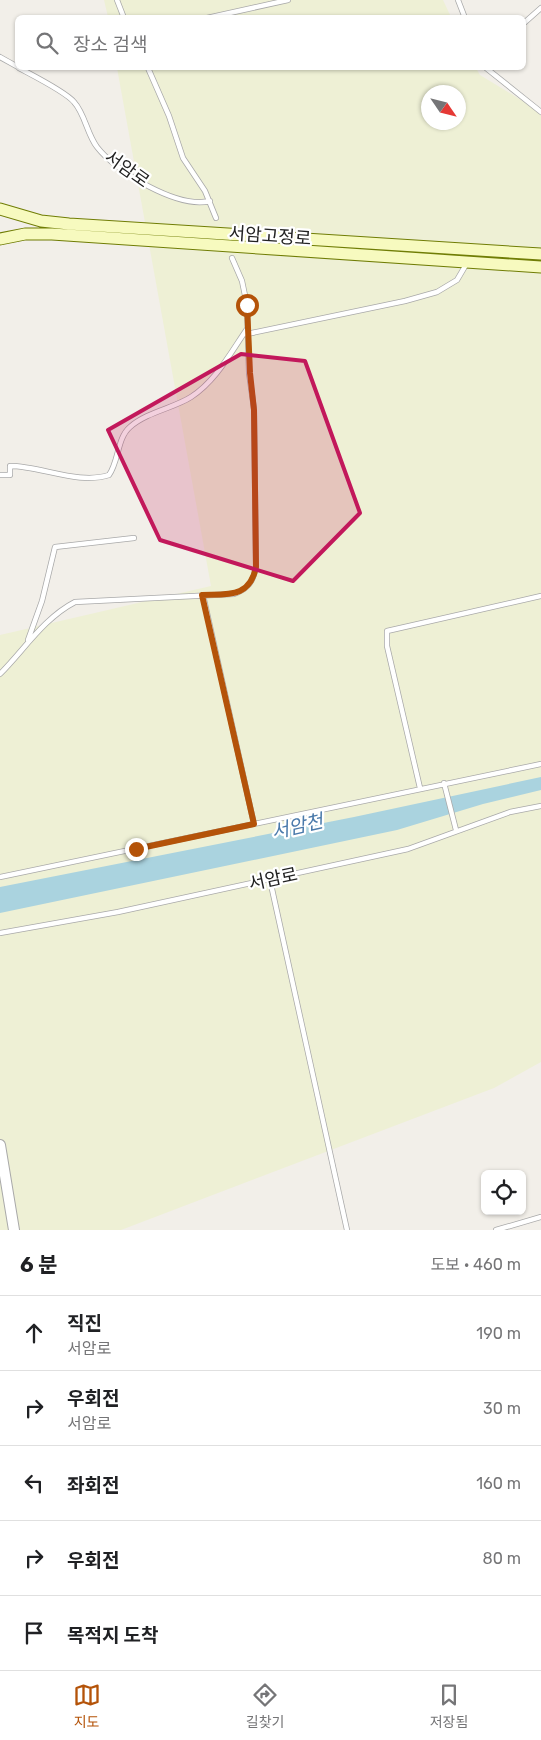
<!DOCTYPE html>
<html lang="ko">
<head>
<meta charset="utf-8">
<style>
	body { margin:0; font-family:Rubik,"Noto Sans KR",sans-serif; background:#f6f6f6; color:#202124 }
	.controls { position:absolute; right:15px; bottom:15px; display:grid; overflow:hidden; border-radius:8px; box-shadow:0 1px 4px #0004 }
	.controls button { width:45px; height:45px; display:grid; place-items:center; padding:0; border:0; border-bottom:1px solid #e0e0e0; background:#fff; color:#202124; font:25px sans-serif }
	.compass { position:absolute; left:421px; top:85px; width:45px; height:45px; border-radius:50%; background:#fff; box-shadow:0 1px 4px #0004; rotate:125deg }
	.stop { position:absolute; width:15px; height:15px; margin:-11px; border:4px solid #b45309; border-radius:50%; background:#fff }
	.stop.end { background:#b45309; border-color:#fff; box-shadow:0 1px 5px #0008 }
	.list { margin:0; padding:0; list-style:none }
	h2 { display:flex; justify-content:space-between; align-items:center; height:65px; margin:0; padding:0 20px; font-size:21px }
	h2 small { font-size:16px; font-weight:400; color:#757577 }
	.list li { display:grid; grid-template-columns:32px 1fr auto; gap:15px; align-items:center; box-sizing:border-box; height:75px; padding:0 20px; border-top:1px solid #e0e0e0 }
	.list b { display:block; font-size:19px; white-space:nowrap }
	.list p { margin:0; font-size:16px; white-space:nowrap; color:#757577 }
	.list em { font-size:16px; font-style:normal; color:#757577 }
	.icon { flex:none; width:28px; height:28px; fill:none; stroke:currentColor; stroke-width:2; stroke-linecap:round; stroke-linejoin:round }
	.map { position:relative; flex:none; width:541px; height:1230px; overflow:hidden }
	.search { position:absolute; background:#fff; box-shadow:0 1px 4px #0004; left:15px; right:15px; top:15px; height:55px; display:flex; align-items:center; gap:12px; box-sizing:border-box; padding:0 18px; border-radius:8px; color:#757577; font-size:19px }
	.sheet { height:440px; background:#fff }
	nav { display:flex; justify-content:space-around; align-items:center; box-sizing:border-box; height:70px; border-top:1px solid #e0e0e0; background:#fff; font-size:14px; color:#757577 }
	nav a { display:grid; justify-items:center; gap:2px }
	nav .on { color:#b45309 }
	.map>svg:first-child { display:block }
	.farmland { fill:#eef0d5; fill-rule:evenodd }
	.water { fill:#aad3df }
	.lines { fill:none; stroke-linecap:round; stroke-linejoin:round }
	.service-casing { stroke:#a9a9a9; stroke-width:6 }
	.tertiary-casing { stroke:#a9a9a9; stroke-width:12 }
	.secondary-casing { stroke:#707d05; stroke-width:13 }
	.service { stroke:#fff; stroke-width:4.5 }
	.tertiary { stroke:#fff; stroke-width:10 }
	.secondary { stroke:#f7fabf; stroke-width:11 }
	.route { stroke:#b45309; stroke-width:6 }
	.marked { fill:#c2185b; fill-opacity:0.2; stroke:#c2185b; stroke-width:4; stroke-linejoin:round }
	.labels { text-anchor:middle; stroke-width:4.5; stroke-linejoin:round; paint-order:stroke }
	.street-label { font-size:18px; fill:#222; stroke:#fff }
	.water-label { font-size:19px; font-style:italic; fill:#4a7aab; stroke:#fff }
</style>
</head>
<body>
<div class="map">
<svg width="541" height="1230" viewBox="0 0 541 1230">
	<rect width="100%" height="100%" fill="#f2efe9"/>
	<path class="farmland" d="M104 0H443L451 17H108Z
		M117 68H476L480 75 541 112V1062L494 1088 121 1230H0V635L211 586ZM428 92H458V122H428Z"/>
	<path class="water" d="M541 777V790L483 804 397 830 0 913V887L354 817Z"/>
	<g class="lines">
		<defs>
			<path id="service" d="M117 0 124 18
				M458 0 465 18
				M207 18 288 0
				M524 23 541 8
				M0 57 18 67
				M19 68C32 75 66 92 74 102 85 114 87 134 97 147 116 172 178 209 210 201
				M148 68 169 116 183 158 205 191 216 218
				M486 68 541 112
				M247 334 405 301 437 292 457 280 467 263
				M0 475H10V466C41 466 79 485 109 475 119 461 117 438 130 427 147 412 174 408 191 397 216 381 231 352 247 329
				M203 595 254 824
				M28 640 42 601 55 547 134 538
				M0 674C24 650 44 618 75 602L234 594C248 589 253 582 256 567L254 409 249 373 247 305 242 281 232 258
				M444 783 456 830
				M420 788 387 646V631L541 596
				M0 877 541 764
				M270 880 347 1230
				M0 933 118 912 408 849 510 812 541 806
				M496 1230 541 1217"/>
			<path id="tertiary" d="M0 1145 14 1230"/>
			<path id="secondary" d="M0 209 41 221 69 224 541 254
				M0 239 25 234H52L541 267"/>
		</defs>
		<use href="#service" class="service-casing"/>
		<use href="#tertiary" class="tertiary-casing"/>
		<use href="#secondary" class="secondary-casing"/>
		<use href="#service" class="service"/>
		<use href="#tertiary" class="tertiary"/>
		<use href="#secondary" class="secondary"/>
	</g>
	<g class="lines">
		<path class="route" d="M136 849 254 824 202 595C228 594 250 598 256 567L254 410 250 373 247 305"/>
	</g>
	<path class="marked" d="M241 354 305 361 360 513 293 581 160 540 108 430Z"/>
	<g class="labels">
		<g class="street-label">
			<text transform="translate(127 169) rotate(35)" y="6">서암로</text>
			<text transform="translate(270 236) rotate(4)" y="6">서암고정로</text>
			<text transform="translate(273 879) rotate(-12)" y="6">서암로</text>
		</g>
		<g class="water-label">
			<text transform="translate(297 826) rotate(-13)" y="7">서암천</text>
		</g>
	</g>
</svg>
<div class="controls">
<button><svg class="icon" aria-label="locate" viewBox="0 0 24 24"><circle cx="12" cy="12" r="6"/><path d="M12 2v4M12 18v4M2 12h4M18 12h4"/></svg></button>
</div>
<svg class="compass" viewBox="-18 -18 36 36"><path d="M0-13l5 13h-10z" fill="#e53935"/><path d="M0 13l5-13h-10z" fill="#757577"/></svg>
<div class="stop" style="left:247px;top:305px"></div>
<div class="stop end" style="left:136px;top:849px"></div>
<div class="search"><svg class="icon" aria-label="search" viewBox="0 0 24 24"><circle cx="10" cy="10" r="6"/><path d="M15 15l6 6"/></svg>장소 검색</div>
</div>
<section class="sheet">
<h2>6 분<small>도보 · 460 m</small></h2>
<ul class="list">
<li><svg class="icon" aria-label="ahead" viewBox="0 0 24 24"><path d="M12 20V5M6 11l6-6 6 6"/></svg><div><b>직진</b><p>서암로</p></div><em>190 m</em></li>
<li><svg class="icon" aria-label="right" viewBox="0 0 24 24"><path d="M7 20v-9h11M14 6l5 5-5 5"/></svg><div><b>우회전</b><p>서암로</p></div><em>30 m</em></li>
<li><svg class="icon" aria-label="left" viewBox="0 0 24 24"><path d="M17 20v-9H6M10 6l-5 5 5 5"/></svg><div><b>좌회전</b></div><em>160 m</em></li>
<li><svg class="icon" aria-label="right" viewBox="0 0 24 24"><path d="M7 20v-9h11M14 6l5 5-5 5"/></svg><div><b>우회전</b></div><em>80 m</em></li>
<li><svg class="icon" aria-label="arrive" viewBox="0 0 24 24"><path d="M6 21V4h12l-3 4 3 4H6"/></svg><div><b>목적지 도착</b></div></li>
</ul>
</section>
<nav>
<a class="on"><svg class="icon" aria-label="map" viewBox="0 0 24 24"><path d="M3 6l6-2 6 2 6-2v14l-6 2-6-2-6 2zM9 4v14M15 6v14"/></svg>지도</a>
<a><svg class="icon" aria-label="directions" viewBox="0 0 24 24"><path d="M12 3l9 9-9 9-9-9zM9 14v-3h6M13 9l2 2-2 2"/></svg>길찾기</a>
<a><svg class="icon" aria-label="saved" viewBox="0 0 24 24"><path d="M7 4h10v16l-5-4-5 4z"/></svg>저장됨</a>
</nav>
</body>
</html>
